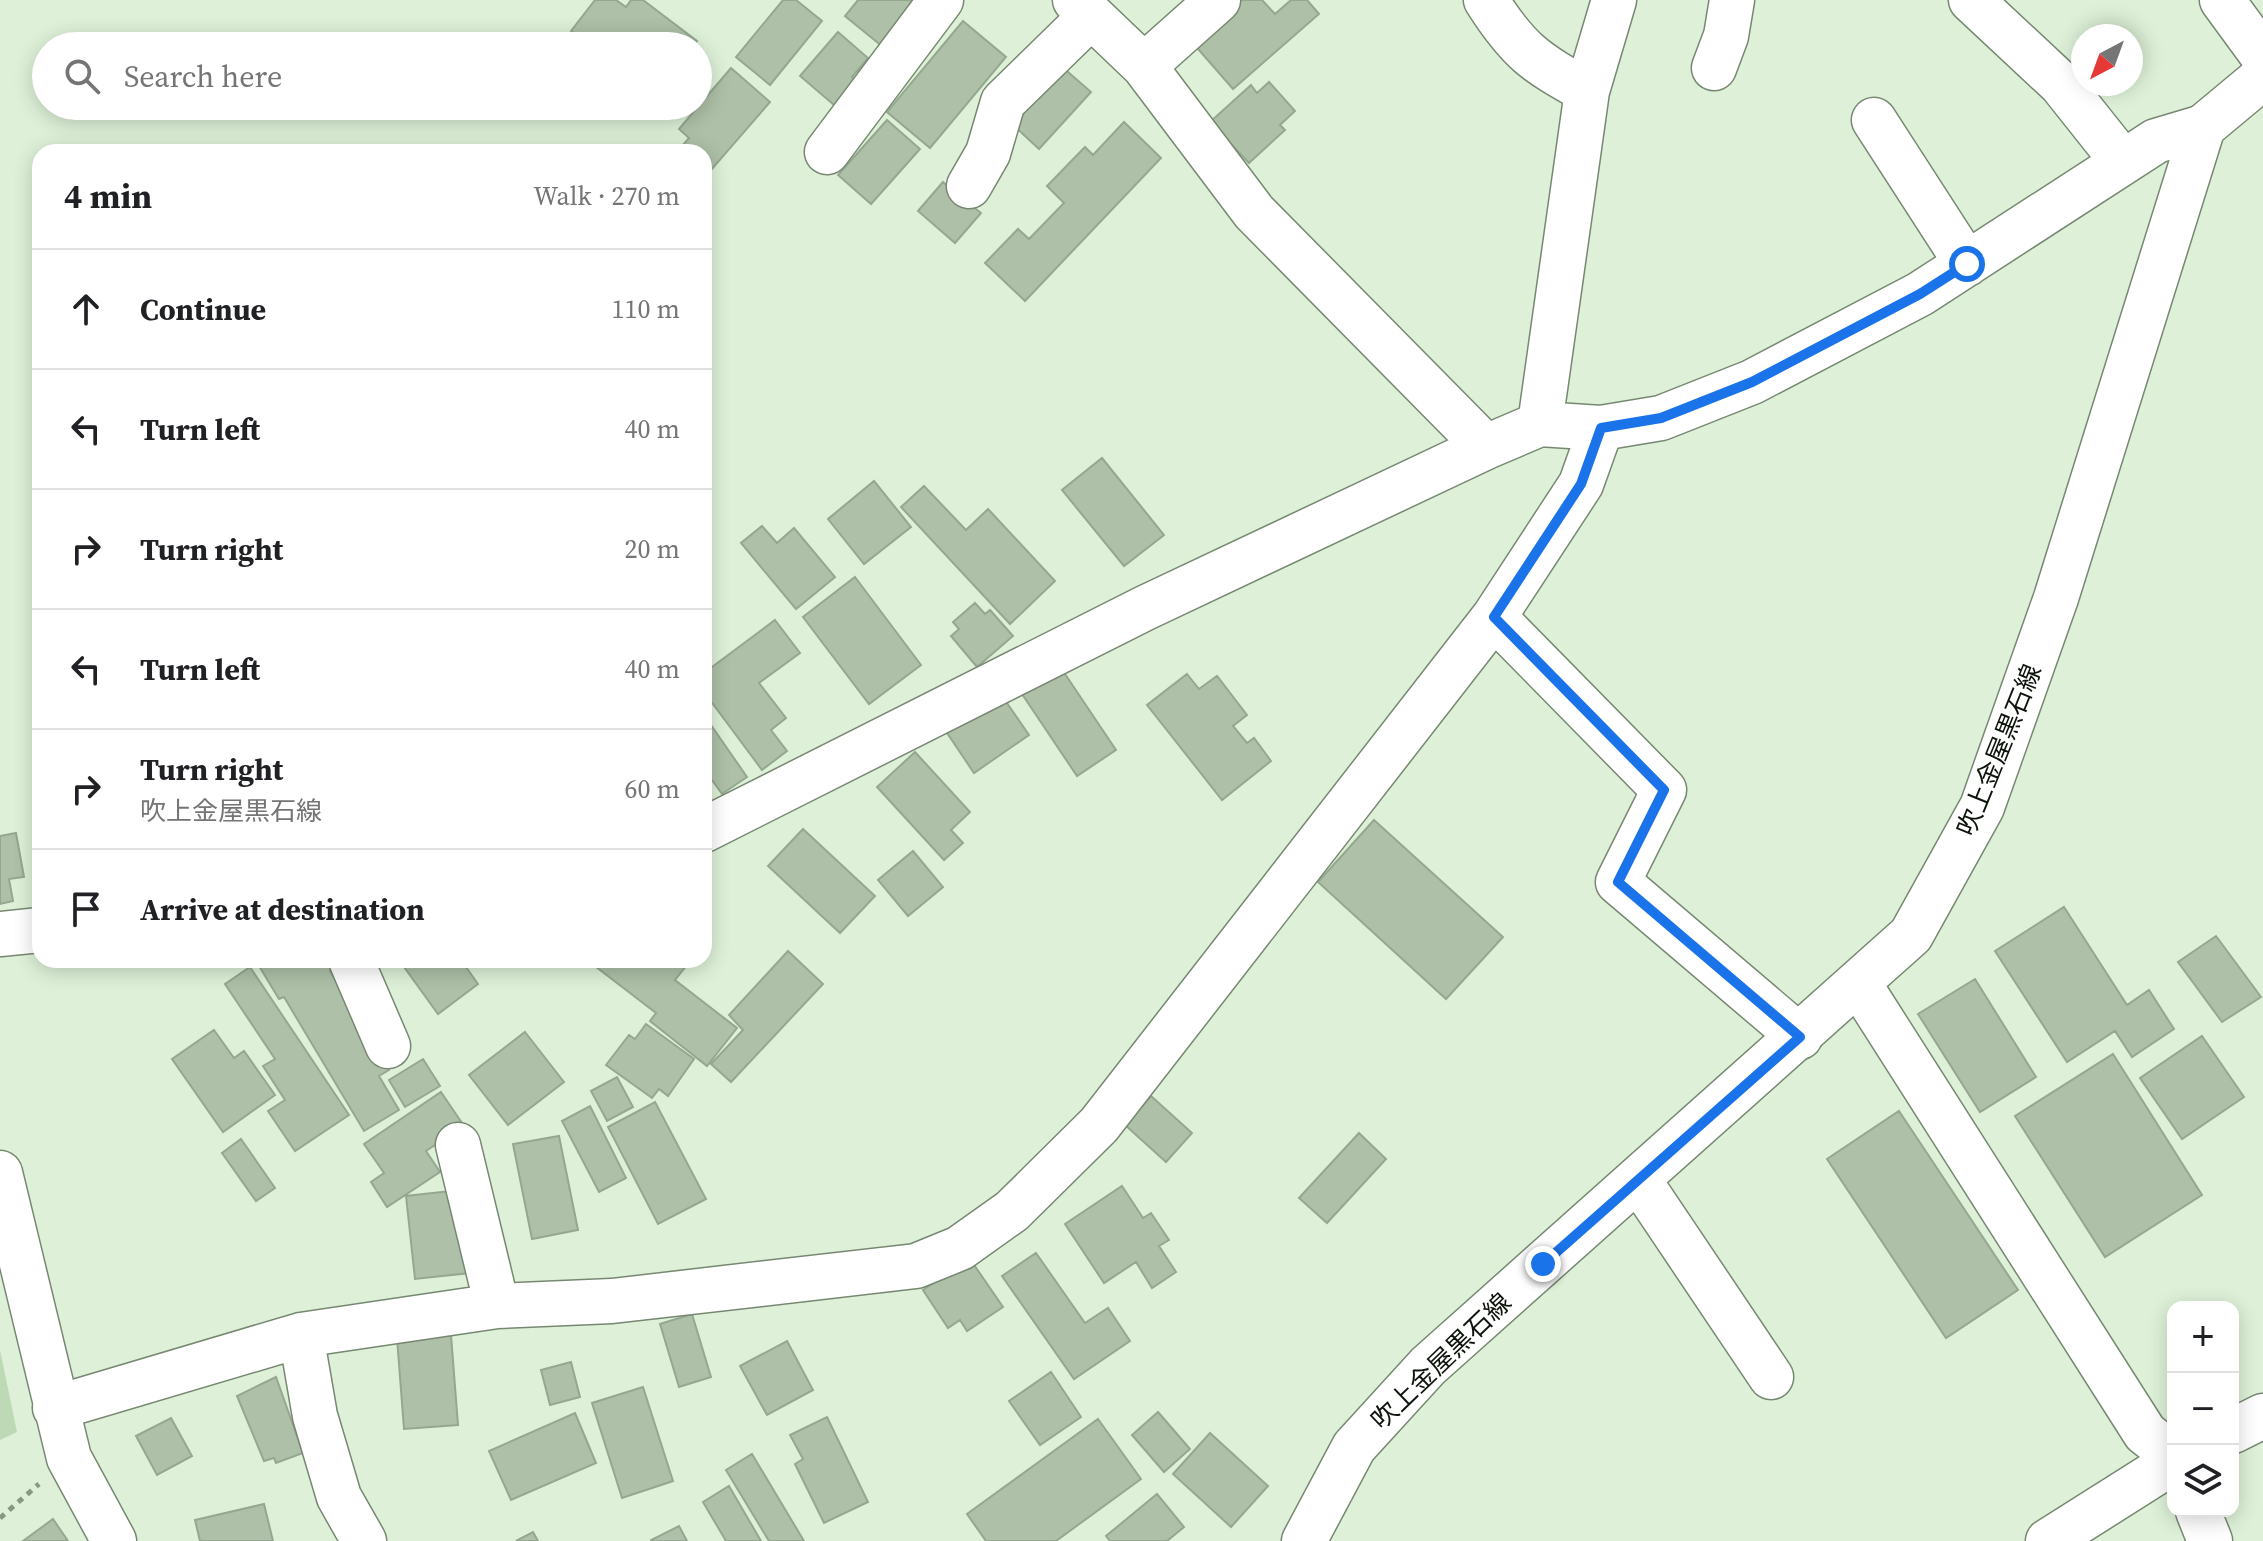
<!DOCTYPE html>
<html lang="en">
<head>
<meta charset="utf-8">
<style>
	body { margin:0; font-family:"Source Serif 4","Noto Sans JP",serif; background:#f2f2f2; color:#202124 }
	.controls { position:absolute; right:24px; bottom:24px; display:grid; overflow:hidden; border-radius:16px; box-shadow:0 4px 20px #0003 }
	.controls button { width:72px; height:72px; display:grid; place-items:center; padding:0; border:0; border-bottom:2px solid #e0e0e0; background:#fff; color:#202124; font:40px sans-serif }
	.compass { position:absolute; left:2071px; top:24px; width:72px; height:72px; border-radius:50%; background:#fff; box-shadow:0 4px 20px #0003; rotate:221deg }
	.stop { position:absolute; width:24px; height:24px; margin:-18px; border:6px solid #1a73e8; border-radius:50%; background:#fff }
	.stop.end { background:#1a73e8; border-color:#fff; box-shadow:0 2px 8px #0008 }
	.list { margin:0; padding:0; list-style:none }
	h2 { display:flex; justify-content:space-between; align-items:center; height:104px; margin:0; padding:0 32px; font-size:34px }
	h2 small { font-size:26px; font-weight:400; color:#757577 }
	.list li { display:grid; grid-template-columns:52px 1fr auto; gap:24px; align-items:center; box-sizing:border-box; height:120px; padding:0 32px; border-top:2px solid #e0e0e0 }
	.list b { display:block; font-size:30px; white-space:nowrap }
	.list p { margin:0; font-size:26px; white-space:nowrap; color:#757577 }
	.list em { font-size:26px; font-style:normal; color:#757577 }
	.icon { flex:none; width:44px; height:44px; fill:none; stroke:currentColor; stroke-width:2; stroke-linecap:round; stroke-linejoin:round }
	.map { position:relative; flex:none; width:2263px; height:1541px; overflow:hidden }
	.search { position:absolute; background:#fff; box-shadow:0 4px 20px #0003; left:32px; top:32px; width:680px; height:88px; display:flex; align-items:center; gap:20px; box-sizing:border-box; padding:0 28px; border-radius:44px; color:#757577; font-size:30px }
	.panel { position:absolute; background:#fff; box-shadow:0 4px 20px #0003; left:32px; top:144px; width:680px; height:824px; border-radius:24px }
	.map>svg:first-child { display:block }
	.green { fill:#bed9b6 }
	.building { fill:#aec0a8; stroke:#95a790; stroke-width:2 }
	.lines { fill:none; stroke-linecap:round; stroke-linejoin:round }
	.street-casing { stroke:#778872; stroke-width:47 }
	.secondary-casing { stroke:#778872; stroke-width:47 }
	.path { stroke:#899785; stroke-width:5; stroke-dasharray:6 6; stroke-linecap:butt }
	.street { stroke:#fff; stroke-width:44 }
	.secondary { stroke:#fff; stroke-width:44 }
	.route { stroke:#1a73e8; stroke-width:10 }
	.labels { text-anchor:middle; stroke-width:6; stroke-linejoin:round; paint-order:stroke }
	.street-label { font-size:26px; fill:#0d140b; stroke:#fff }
</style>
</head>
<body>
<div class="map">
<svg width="2263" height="1541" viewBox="0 0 2263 1541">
	<rect width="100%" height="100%" fill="#def1d8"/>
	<path class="green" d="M0 1350 17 1432 0 1440Z"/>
	<path class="building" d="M595 0H616L626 7 631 0H643L697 41 694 46H591L571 31Z
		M783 0H796L822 21 770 85 736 57Z
		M858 0H915L889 52 845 16Z
		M1240 0H1262L1275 14 1291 0H1307L1319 14 1233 89 1192 42Z
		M963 21 1006 57 930 148 887 112Z
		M838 32 868 58 852 77 860 85 840 110 800 76Z
		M1060 65 1091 92 1039 149 1009 121Z
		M731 68 770 102 705 177 704 152H677L689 138 679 129Z
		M1269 82 1295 111 1280 125 1285 130 1249 163 1210 122 1251 85 1257 93Z
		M602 106H618L612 114Z
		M887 120 920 149 871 204 838 175Z
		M1124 122 1161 158 1025 301 985 263 1018 229 1029 239 1064 203 1047 186 1085 147 1093 155Z
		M943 182 981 213 955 243 918 211Z
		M1102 458 1164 535 1124 566 1062 490Z
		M874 481 911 527 864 564 828 519Z
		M924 486 966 530 988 509 1055 581 1010 624 901 507Z
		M762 526 777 543 794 528 835 577 796 609 741 543Z
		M855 577 921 665 869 704 803 617Z
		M975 603 985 614 990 610 1013 636 977 667 951 636 959 629 953 622Z
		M775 620 800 653 759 683 786 718 771 730 787 751 762 770 704 692V673Z
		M1061 668 1116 750 1077 776 1022 694Z
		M1187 674 1199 689 1217 676 1247 715 1233 726 1247 743 1254 738 1271 761 1222 800 1147 705Z
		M998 690 1029 735 974 773 943 727Z
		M704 715 747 777 722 794 704 769Z
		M915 752 970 812 951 830 963 843 944 860 877 787Z
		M1374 820 1503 937 1446 999 1318 882Z
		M803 829 875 896 840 933 768 866Z
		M16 833 24 877 9 879 13 901 0 904V836Z
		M913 851 943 887 908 916 878 880Z
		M2064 907 2127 1005 2149 990 2174 1029 2132 1057 2115 1031 2067 1062 1995 951Z
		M2216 936 2261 997 2222 1022 2178 962Z
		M788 951 823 984 731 1082 711 1064 743 1030 729 1015Z
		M270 960H332L336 967 330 971 389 1070 379 1076 399 1110 364 1131 284 997 279 999 259 966Z
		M399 960H461L478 984 438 1014Z
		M587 960H691L675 980 737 1028 707 1066 650 1021 656 1013Z
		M250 967 349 1115 295 1151 268 1111 285 1100 263 1066 275 1059 225 984Z
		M1975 979 2036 1077 1980 1112 1918 1014Z
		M646 1024 694 1059 668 1096 659 1089 652 1098 606 1065 629 1035 635 1039Z
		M214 1030 234 1058 244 1051 275 1095 223 1132 172 1059Z
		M525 1032 564 1082 508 1125 469 1075Z
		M2202 1036 2244 1097 2182 1139 2140 1078Z
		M2113 1054 2202 1195 2105 1257 2015 1116Z
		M423 1059 440 1086 405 1107 389 1080Z
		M617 1077 633 1107 607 1121 591 1091Z
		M441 1092 464 1126 426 1151 440 1172 387 1207 371 1182 384 1173 364 1144Z
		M1151 1096 1192 1133 1166 1162 1125 1125Z
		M655 1102 706 1199 658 1224 608 1127Z
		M590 1106 626 1178 599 1192 562 1121Z
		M1899 1111 2018 1290 1946 1338 1827 1159Z
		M1359 1133 1386 1159 1327 1223 1299 1198Z
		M559 1136 578 1230 532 1239 513 1144Z
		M241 1139 275 1188 256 1201 222 1153Z
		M1122 1186 1143 1218 1151 1213 1169 1240 1159 1246 1176 1272 1152 1288 1136 1262 1104 1283 1065 1224Z
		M450 1191 454 1224 465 1222 470 1273 415 1279 406 1196Z
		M1036 1253 1085 1323 1108 1308 1130 1341 1074 1379 1002 1276Z
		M970 1259 1003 1307 967 1331 960 1320 948 1328 923 1290Z
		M692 1314 711 1377 679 1387 660 1324Z
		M451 1335 458 1425 404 1429 397 1338Z
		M787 1341 813 1390 767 1415 740 1366Z
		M571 1362 580 1397 550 1405 541 1370Z
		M1051 1372 1081 1417 1040 1445 1009 1401Z
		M276 1377 303 1453 276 1463 274 1458 264 1461 237 1396Z
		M643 1387 673 1481 622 1498 592 1403Z
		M1158 1412 1190 1449 1164 1472 1132 1435Z
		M575 1413 596 1463 511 1500 489 1451Z
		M827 1417 868 1502 824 1523 795 1464 803 1459 790 1435Z
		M171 1418 192 1456 157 1475 136 1436Z
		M1098 1419 1141 1479 1056 1541H986L967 1514Z
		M1210 1433 1268 1486 1231 1527 1173 1474Z
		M752 1454 804 1541H769L726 1470Z
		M729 1486 761 1541H726L703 1502Z
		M1157 1494 1184 1527 1167 1541H1110L1106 1536Z
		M264 1504 273 1541H200L195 1520Z
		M53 1519 68 1541H23Z
		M679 1526 687 1541H651V1540Z
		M533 1532 538 1541H516Z"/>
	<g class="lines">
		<defs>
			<path id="street" d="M1075 0 1144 66 1254 212 1486 447
				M1486 0C1519 52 1535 62 1587 91
				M1971 0 2061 84 2123 162
				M2222 0 2263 56
				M1144 66 1218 0
				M1714 68 1726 36 1732 0
				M1874 120 1967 264
				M827 152 941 0
				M969 186 988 153 1003 102 1091 16
				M1540 424 1587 91 1614 0
				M1494 617 1664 790 1618 882 1800 1037
				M704 830 1145 608 1486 447 1540 424 1601 428 1661 418 1752 382 1920 294 2156 141 2203 127
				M0 934 40 930
				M351 960 388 1046
				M1859 984 2145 1433 2173 1455
				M458 1145 497 1306
				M1638 1179 1771 1377
				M301 1335 315 1416 339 1497 364 1541
				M55 1408 301 1335 497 1306 612 1301 916 1266 960 1248 1012 1211 1099 1125 1494 617 1581 484 1601 428
				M2233 1431 2263 1416
				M2198 1511 2210 1541
				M2048 1541 2173 1462"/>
			<path id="secondary" d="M0 1173 69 1458 114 1541
				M1304 1541 1354 1447 1428 1366 1911 935 1982 807 2056 598 2203 127 2263 77"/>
		</defs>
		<use href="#street" class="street-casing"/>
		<use href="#secondary" class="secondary-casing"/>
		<path class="path" d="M0 1518 39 1484"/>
		<use href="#street" class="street"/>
		<use href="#secondary" class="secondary"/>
	</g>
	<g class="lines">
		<path class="route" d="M1543 1264 1800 1037 1618 882 1664 790 1494 617 1581 484 1601 428 1661 418 1752 382 1920 294 1967 264"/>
	</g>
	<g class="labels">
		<g class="street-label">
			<text transform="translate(1999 750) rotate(-68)" y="9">吹上金屋黒石線</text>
			<text transform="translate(1441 1361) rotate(-44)" y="9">吹上金屋黒石線</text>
		</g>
	</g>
</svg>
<div class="controls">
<button>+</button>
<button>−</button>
<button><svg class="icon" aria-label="layers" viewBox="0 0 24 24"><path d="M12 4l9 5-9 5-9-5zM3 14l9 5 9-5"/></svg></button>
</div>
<svg class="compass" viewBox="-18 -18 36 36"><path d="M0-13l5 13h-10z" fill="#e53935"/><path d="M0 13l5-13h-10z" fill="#757577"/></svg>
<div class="stop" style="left:1967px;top:264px"></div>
<div class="stop end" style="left:1543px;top:1264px"></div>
<div class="search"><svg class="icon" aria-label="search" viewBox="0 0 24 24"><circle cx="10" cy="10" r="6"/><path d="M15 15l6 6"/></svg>Search here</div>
<section class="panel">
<h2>4 min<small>Walk · 270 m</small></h2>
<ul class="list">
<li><svg class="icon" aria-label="ahead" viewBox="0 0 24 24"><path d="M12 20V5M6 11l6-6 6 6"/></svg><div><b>Continue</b></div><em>110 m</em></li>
<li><svg class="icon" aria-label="left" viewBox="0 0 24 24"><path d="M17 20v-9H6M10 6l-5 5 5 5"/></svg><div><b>Turn left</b></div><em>40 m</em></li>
<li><svg class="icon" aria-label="right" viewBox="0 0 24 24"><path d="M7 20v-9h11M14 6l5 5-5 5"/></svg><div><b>Turn right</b></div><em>20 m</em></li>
<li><svg class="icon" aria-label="left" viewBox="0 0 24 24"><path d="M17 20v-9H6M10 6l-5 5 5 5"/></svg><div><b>Turn left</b></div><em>40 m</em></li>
<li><svg class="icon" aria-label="right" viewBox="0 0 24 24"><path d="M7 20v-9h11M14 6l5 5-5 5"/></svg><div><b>Turn right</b><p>吹上金屋黒石線</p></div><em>60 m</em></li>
<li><svg class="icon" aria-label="arrive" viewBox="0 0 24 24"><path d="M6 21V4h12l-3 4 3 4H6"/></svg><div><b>Arrive at destination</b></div></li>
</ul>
</section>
</div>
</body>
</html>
